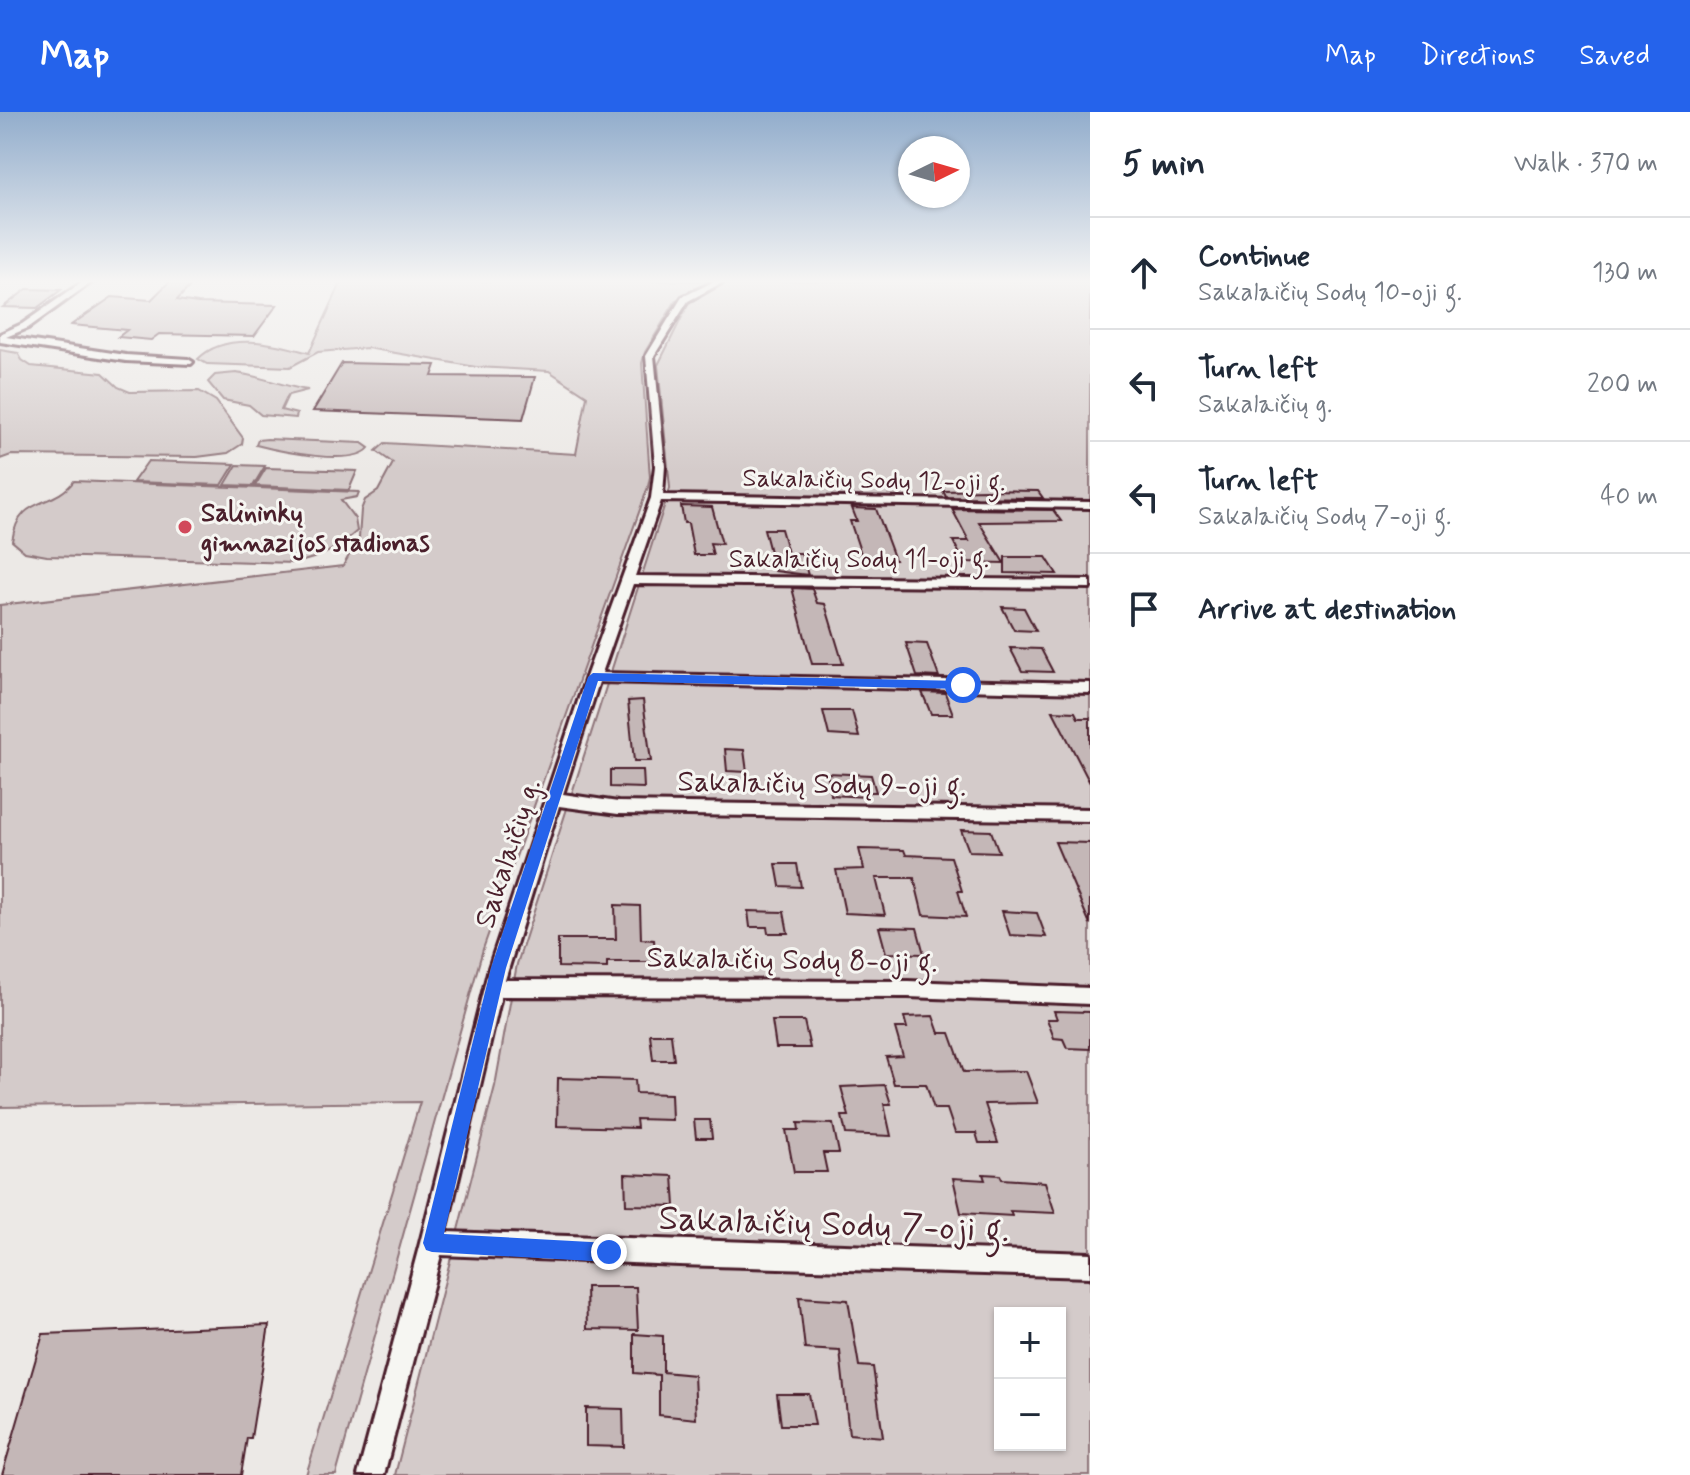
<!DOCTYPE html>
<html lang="en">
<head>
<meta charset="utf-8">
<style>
	body { margin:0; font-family:Mynerve,sans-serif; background:#f2f2f3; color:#1f2937 }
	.controls { position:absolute; right:24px; bottom:24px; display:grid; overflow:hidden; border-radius:0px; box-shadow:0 2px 6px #0004 }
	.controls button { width:72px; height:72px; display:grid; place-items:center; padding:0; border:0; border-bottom:2px solid #e0e1e3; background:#fff; color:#1f2937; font:40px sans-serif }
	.compass { position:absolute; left:898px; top:24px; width:72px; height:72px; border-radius:50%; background:#fff; box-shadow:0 2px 6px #0004; rotate:85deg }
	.stop { position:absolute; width:24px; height:24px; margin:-18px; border:6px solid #2563eb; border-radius:50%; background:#fff }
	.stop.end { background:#2563eb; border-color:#fff; box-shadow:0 2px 8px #0008 }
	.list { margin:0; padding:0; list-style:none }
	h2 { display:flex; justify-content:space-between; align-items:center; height:104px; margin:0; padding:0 32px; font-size:34px }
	h2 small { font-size:26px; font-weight:400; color:#747a83 }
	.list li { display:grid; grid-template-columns:52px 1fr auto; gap:24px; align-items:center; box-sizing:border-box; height:112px; padding:0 32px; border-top:2px solid #e0e1e3 }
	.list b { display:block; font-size:30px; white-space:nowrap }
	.list p { margin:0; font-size:26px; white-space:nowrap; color:#747a83 }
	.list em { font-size:26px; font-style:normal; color:#747a83 }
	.icon { flex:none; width:44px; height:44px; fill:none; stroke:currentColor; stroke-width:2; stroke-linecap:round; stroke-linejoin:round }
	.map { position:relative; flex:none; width:1090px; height:1363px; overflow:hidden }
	header { display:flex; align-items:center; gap:48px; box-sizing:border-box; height:112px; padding:0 40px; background:#2563eb; color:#fff }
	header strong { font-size:38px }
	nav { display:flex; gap:44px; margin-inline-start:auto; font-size:28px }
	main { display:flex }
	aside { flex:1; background:#fff }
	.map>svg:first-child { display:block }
	.green { fill:#d4cbca; stroke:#8f757a; stroke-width:2; fill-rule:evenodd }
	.building { fill:#c4b7b7; stroke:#4a1f2b; stroke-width:2 }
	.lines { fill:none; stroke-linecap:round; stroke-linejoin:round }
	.minor-casing { stroke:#4a1f2b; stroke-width:6 }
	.minor { fill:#f6f6f2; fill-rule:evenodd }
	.route { fill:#2563eb }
	.poi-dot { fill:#d1495b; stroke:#f6f6f2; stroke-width:3 }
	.labels { text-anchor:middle; stroke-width:6; stroke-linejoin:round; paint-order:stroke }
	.far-street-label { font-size:26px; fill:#4a1f2b; stroke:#f6f6f2 }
	.far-poi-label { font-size:26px; font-weight:bold; fill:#4a1f2b; stroke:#f6f6f2; text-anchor:start }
	.street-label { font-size:30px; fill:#4a1f2b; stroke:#f6f6f2 }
	.near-street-label { font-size:36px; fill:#4a1f2b; stroke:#f6f6f2 }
</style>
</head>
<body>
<header>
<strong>Map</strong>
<nav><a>Map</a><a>Directions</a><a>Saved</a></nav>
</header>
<main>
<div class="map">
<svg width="1090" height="1363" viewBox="0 0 1090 1363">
	<rect width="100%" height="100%" fill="#ece9e6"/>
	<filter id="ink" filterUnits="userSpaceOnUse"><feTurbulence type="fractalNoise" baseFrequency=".0125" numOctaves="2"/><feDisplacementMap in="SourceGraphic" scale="16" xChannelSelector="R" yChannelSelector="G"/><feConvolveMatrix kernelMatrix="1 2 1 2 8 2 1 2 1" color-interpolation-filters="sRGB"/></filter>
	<g filter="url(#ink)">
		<path class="green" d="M342 169H713L676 188 645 240 642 251 650 365 648 375 483 837 336 1363H306L420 990 0 995V493L343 454 359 426 361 398 365 388 378 379 393 351 376 339 385 331 576 342 587 284 549 259 476 255 367 236 318 240 290 255 207 252 198 247C225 219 275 231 309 241Z
			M728 169H1090V1363H395L495 974 517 852 670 376 658 253 688 193ZM1000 1201H1060V1333H1000Z
			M0 238 18 241 22 248 31 254 103 261 118 275 130 280 199 279 216 289 243 326 242 332 228 341 197 345 11 343 0 347Z
			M236 261C261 264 282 274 308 278L288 283 281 298 297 302 296 306 261 303 249 293 223 288 208 270 215 263Z
			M267 327 362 331 369 336C354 355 279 339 256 333L258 328Z
			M148 349 235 352 222 373 133 370Z
			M237 353 265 354 253 374 225 373Z
			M266 356 357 359 349 378 255 374Z
			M74 369 359 380 357 385 341 388 355 407 357 419C337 437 321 446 294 451L47 444 25 440 12 429C19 382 52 398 74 369Z"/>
		<path class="building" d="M170 169H195L177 188 198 191 277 193 254 224 159 222 151 228 118 225 127 218 71 213 112 185 151 188Z
			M27 177 61 178 37 196 3 195Z
			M342 251 436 253 432 264 535 265 523 307 313 299Z
			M987 378 1038 379 1043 386 946 385 943 379Z
			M681 394 712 395 722 432 710 431 713 443H694L688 411H684Z
			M852 396 876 397 895 448H863L850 409H857Z
			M952 397 1053 398 1061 409 979 410 1004 451 964 450 953 429H969Z
			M764 417H781L788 441H801L808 463 775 459Z
			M1005 445H1046L1057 462 1005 461Z
			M792 476 812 477 817 491 825 492 843 552H812Z
			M1002 495 1024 496 1036 519 1014 518Z
			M906 531 927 532 939 565 917 564Z
			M1010 536 1041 537 1053 560 1022 559Z
			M922 580 945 581 953 602H931Z
			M643 588 651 649H634L628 589Z
			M823 599H852L859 625 829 623Z
			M1053 599 1075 600 1078 606H1090V671Z
			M725 637 744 638 747 660 727 659Z
			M610 658H643L644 676 610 675Z
			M827 661 871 663 876 680H864L865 685 831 683Z
			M961 718 991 719 999 740 969 739Z
			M1055 730 1090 731V812Z
			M859 737 904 738 906 743 951 745 962 779H958L966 805 923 803 914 766H876L885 803 845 801 836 758 864 757Z
			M776 752H797L801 775 780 774Z
			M615 793 640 794 641 827 654 828 656 850H607V856L558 855V827H616Z
			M748 799 784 800 788 821H768L767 815H750Z
			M1002 799 1037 801 1046 825 1010 823Z
			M879 815 917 816 924 842 886 841Z
			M1054 899 1090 900V937L1067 936 1063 927 1054 926 1047 907H1057Z
			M933 904 939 921H950L964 960 1026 959 1038 991 985 992 998 1031H979L976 1021H955L947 997H934L926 972H894L886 945 903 944 895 916H907L904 905Z
			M772 909H804L810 936H776Z
			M650 922H671L674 948H653Z
			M558 966 635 968 636 981 671 982 672 1008 636 1007 637 1016 557 1014Z
			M885 973 891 992H884L891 1024 846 1022 842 1004H849L841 975Z
			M694 1008H710L712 1026H696Z
			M798 1011 833 1012 839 1041H823L827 1060H794L786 1018H799Z
			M625 1062 673 1064 675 1094 626 1093Z
			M983 1062 1000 1063 1002 1067 1045 1070 1055 1101 1010 1099 1012 1104 961 1101 953 1066 985 1068Z
			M586 1175H636L638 1218 587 1217Z
			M799 1185 848 1188 859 1254 873 1255 883 1325 849 1322 840 1239 805 1237Z
			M269 1213 251 1326H247L241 1363H2L43 1222Z
			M634 1222 663 1224V1260L694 1263 696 1307 659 1303V1263L634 1261Z
			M777 1282H809L815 1313H781Z
			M586 1296 623 1297 624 1335 586 1334Z"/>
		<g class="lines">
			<defs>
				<path id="minor" d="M84 169H93L28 216 6 225 126 243 188 247 193 250 191 252 126 249 0 230V222L22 212Z
					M715 169H725L688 189 654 244 665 354 663 383 1090 390V396L661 389 635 464 1090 468V476L633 472 602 561 1090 571V581L599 570 563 682 618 690 1090 697V709L618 702 559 694 505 868 908 869 1090 876V892L908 885 501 884 446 1120 1090 1141V1165L679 1153 441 1143 384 1363H358L420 1131 489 856 586 565 651 386 655 354 646 244 682 185Z"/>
			</defs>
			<use href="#minor" class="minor-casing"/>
			<use href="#minor" class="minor"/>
		</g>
	</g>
	<linearGradient id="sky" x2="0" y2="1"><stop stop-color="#92adcc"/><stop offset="0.47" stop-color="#f6f5f4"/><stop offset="1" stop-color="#f6f5f4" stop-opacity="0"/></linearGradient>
	<rect width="1090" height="360" fill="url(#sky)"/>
	<path class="route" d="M593 561 963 569 969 573 963 577 598 569 506 856 444 1122 609 1131 616 1134 618 1140 616 1147 609 1150 432 1140 426 1138 423 1131 491 856 588 565Z"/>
	<circle class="poi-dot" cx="185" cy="415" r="8"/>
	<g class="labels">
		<g class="far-street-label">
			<text transform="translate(874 367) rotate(1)" y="9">Sakalaičių Sodų 12-oji g.</text>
			<text x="859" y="455">Sakalaičių Sodų 11-oji g.</text>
		</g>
		<g class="far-poi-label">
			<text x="201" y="409">Salininkų<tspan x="201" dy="30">gimnazijos stadionas</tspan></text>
		</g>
		<g class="street-label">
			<text transform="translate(822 671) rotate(1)" y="10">Sakalaičių Sodų 9-oji g.</text>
			<text transform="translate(507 741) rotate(-72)" y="10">Sakalaičių g.</text>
			<text transform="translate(792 847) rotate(1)" y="10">Sakalaičių Sodų 8-oji g.</text>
		</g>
		<g class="near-street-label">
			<text transform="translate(834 1110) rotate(2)" y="13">Sakalaičių Sodų 7-oji g.</text>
		</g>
	</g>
</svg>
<div class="controls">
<button>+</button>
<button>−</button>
</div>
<svg class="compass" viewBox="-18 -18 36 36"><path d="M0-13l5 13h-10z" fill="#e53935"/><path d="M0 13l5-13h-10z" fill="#747a83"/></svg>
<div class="stop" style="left:963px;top:573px"></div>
<div class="stop end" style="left:609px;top:1140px"></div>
</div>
<aside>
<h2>5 min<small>Walk · 370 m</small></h2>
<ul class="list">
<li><svg class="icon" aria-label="ahead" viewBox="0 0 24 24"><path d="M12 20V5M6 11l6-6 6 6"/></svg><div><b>Continue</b><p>Sakalaičių Sodų 10-oji g.</p></div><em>130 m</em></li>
<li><svg class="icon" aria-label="left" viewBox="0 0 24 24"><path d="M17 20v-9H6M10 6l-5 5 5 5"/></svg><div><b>Turn left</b><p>Sakalaičių g.</p></div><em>200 m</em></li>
<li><svg class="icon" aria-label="left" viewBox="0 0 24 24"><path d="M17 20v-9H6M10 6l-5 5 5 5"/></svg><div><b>Turn left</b><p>Sakalaičių Sodų 7-oji g.</p></div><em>40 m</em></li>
<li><svg class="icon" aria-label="arrive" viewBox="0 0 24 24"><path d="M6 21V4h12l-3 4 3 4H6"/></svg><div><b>Arrive at destination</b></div></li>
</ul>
</aside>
</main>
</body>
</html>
